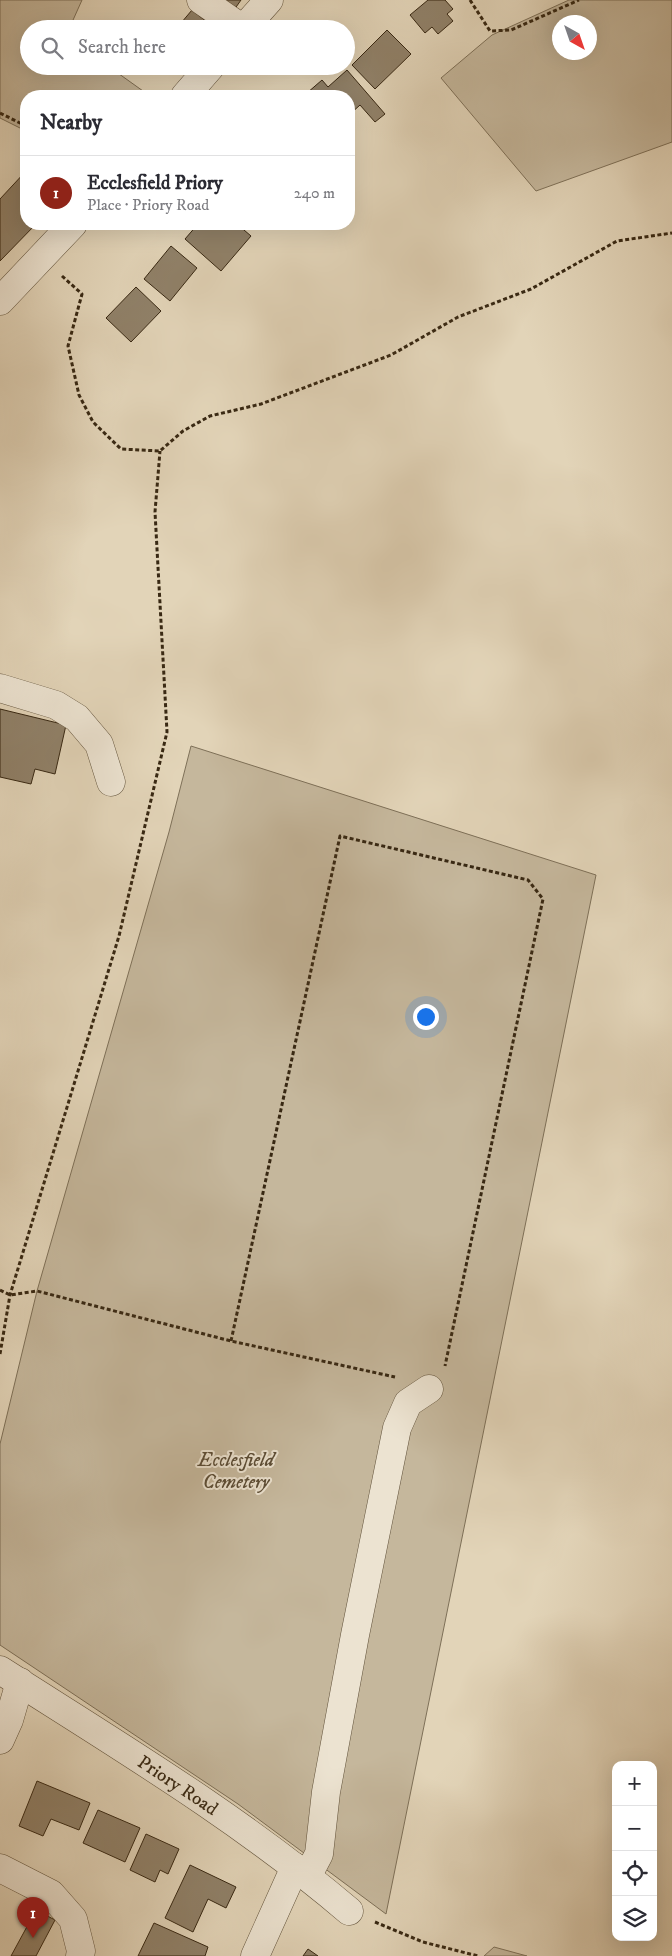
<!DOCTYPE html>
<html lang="en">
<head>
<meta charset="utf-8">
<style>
	body { margin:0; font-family:"IM FELL DW Pica",serif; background:#f7f7f7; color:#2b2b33 }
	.controls { position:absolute; right:15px; bottom:15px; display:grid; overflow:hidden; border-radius:10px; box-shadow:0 5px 20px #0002 }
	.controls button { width:45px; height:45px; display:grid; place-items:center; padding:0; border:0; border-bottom:1px solid #e1e1e2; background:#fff; color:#2b2b33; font:25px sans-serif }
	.compass { position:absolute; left:552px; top:15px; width:45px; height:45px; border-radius:50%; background:#fff; box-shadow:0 5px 20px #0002; rotate:140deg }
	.you { position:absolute; left:425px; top:1016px; width:18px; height:18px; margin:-12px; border:4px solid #fff; border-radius:50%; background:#1a73e8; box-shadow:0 0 0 8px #1a73e833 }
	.badge { display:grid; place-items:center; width:32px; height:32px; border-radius:50%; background:#8f2418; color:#fff; font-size:16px; font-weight:700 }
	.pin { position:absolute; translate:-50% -41px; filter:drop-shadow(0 1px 2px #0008) }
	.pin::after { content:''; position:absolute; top:26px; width:18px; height:15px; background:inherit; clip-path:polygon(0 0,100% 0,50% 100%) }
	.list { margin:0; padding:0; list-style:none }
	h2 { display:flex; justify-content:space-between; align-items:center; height:65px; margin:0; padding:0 20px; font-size:21px }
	h2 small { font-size:16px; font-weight:400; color:#7c7c81 }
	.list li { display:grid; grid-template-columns:32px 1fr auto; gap:15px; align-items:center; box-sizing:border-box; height:75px; padding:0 20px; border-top:1px solid #e1e1e2 }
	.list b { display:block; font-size:19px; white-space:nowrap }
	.list p { margin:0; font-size:16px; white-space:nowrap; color:#7c7c81 }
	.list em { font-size:16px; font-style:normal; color:#7c7c81 }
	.icon { flex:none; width:28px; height:28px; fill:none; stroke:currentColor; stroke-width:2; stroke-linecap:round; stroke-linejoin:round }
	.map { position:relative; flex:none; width:672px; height:1956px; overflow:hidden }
	.search { position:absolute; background:#fff; box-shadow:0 5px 20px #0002; left:20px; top:20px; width:335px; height:55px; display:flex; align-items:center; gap:12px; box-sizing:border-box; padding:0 18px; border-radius:28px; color:#7c7c81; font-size:19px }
	.panel { position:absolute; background:#fff; box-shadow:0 5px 20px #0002; left:20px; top:90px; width:335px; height:140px; border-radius:20px }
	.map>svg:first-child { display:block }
	.green { fill:#c5b79c; stroke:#7e7058; fill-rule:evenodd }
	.building { fill:#908169; stroke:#382813 }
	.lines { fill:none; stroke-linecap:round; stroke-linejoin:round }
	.minor-casing { stroke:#62533c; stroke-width:29 }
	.path { stroke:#382813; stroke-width:3; stroke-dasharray:4 2.5; stroke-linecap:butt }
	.minor { stroke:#ece3d1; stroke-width:28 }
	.labels { text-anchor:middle; stroke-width:4; stroke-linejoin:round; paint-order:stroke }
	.park-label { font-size:19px; font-style:italic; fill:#5b4c35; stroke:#ece3d1 }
	.street-label { font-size:19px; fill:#382813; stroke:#ece3d1 }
</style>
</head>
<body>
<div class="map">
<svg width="672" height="1956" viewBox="0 0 672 1956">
	<rect width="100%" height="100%" fill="#e2d4b8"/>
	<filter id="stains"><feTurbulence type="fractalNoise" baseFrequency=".004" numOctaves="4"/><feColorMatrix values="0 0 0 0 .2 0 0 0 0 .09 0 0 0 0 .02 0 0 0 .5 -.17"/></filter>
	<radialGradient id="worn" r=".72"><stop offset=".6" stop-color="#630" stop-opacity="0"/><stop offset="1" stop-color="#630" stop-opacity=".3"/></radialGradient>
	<path class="green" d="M0 0H82L69 29H29V66H108L150 96H26V131L0 118Z
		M569 0H672V142L536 191 441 78 492 35ZM590 22V52H560V22Z
		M191 746 596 875 386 1914 238 1804 0 1645V1444L37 1291 169 832Z
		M494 1947 527 1956H484Z"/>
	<path class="building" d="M220 0H241L234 10Z
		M428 0H445L453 9 447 14 453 21 438 34 432 27 425 33 410 15Z
		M192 10 213 27 212 29H176Z
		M387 30 411 54 375 89 352 65Z
		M166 66H181L175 74Z
		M347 70 385 114 375 122 360 105 349 115V96H310L307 93 322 80 328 87Z
		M26 171V224H36L0 261V199Z
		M198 224H237L251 236 221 271 185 239Z
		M171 246 197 268 170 301 144 279Z
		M136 287 161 311 131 342 106 318Z
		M0 709 66 725 55 774 35 769 31 784 0 777Z
		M37 1781 90 1803 79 1830 51 1819 43 1836 19 1826Z
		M98 1810 140 1828 125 1862 83 1843Z
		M146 1834 179 1849 168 1874 160 1870 155 1882 130 1870Z
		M190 1865 236 1887 226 1908 208 1899 193 1932 165 1918Z
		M36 1910 55 1920 36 1956H11Z
		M154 1923 208 1947 205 1956H138Z
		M308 1949 318 1956H303Z"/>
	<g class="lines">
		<defs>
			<g id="minor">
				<path d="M201 0 243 29"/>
				<path d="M243 29 269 0"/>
				<path d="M185 96 211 66"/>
				<path d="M0 301 73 224"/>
				<path d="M0 688 56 705 77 718 99 744 111 782"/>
				<path id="s1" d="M0 1670C119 1746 241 1819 349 1911"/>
				<path d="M0 1740 9 1720 20 1682"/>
				<path d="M0 1868 51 1894 73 1919 81 1951 80 1956"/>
				<path d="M308 1875 319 1854 326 1792 355 1635 397 1428 408 1403 429 1389"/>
				<path d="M255 1956 295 1867"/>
			</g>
		</defs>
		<use href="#minor" class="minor-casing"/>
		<path class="path" d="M470 0 490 31 511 30 579 0
			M0 113 26 126
			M62 276 82 294 68 346 79 395 93 422 121 449 160 451 183 431 210 416 261 404 391 355 458 317 531 289 617 241 672 233
			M0 1290 10 1295 37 1291 231 1341 395 1377
			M231 1341 340 836 528 880 543 899 445 1366
			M0 1354 10 1295 119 936 167 732 155 512 160 451
			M375 1922 423 1942 478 1956"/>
		<use href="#minor" class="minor"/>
	</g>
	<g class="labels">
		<g class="park-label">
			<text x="236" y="1466">Ecclesfield<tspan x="236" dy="22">Cemetery</tspan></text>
		</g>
		<g class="street-label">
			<text dy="7" stroke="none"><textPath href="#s1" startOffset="212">Priory Road</textPath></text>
		</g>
	</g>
	<rect width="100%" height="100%" filter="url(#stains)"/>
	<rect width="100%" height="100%" fill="url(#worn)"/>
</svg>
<div class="controls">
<button>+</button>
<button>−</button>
<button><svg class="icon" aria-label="locate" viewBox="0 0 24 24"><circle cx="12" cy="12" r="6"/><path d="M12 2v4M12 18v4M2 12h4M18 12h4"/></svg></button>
<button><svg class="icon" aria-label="layers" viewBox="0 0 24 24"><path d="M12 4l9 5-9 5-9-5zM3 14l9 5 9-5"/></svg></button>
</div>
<svg class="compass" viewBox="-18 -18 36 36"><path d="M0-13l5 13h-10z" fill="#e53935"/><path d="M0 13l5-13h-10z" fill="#7c7c81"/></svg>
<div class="you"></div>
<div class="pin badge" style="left:33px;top:1938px">1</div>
<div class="search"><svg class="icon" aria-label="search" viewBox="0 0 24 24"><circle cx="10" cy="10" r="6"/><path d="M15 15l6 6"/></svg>Search here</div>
<section class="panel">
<h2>Nearby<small></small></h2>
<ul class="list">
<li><span class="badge">1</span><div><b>Ecclesfield Priory</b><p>Place · Priory Road</p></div><em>240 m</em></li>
</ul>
</section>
</div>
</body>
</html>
